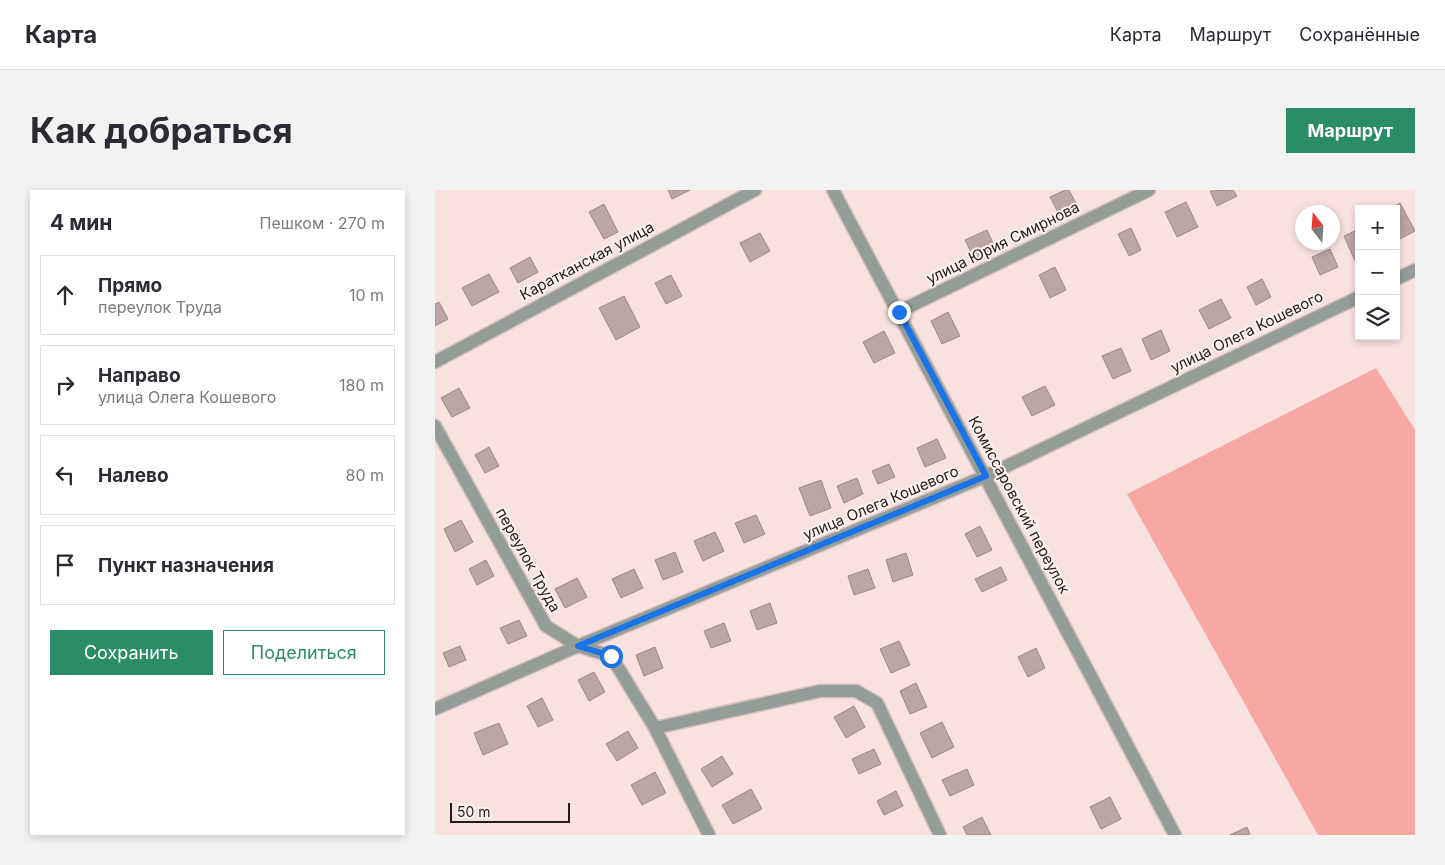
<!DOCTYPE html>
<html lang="ru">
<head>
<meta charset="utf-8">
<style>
	body { margin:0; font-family:Inter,sans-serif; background:#f2f2f3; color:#2b2b33 }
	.controls { position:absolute; right:15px; top:15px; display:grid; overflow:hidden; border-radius:0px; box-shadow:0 2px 8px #0003 }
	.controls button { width:45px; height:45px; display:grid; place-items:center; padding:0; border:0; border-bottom:1px solid #e1e1e2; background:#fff; color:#2b2b33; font:25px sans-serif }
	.compass { position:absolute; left:860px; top:15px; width:45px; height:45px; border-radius:50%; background:#fff; box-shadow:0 2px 8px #0003; rotate:343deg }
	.scale { position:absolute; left:15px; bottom:12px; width:120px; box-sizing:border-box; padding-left:5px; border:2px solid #231c1b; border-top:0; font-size:14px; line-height:18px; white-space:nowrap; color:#231c1b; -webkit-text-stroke:4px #fef1f0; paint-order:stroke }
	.stop { position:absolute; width:15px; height:15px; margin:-11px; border:4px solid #1a73e8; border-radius:50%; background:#fff }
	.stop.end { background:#1a73e8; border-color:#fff; box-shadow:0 1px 5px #0008 }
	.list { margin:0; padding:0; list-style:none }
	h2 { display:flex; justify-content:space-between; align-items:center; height:65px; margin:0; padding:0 20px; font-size:21px }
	h2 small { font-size:16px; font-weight:400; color:#7c7c81 }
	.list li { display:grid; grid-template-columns:32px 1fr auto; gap:15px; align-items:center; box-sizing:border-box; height:80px; margin:0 10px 10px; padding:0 10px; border:1px solid #e1e1e2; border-radius:0px }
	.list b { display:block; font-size:19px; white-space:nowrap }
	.list p { margin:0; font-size:16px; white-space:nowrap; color:#7c7c81 }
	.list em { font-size:16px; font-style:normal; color:#7c7c81 }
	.actions { display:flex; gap:10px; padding:15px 20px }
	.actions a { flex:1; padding:11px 0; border:1px solid #2b8d68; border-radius:0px; text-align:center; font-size:18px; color:#2b8d68 }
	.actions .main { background:#2b8d68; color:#fff }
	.icon { flex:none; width:28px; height:28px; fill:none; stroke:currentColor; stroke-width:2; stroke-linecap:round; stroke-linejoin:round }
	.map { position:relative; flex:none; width:980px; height:645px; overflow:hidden; border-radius:0px }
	header { display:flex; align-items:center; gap:30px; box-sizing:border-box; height:70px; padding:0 25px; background:#fff; border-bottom:1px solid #e1e1e2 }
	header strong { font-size:24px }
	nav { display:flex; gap:28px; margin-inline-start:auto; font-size:18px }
	.intro { display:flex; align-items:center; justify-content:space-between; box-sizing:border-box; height:120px; padding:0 30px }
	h1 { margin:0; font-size:35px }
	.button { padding:12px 22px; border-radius:0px; background:#2b8d68; color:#fff; font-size:18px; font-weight:700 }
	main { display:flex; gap:30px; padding:0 30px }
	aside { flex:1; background:#fff; border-radius:0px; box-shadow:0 2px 8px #0003 }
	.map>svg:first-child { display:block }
	.green { fill:#f8a7a2 }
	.building { fill:#baa6a4; stroke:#9b8886 }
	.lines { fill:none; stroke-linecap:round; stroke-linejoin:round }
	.minor-casing { stroke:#d1bebd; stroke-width:15 }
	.minor { stroke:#949c98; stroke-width:12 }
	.route { stroke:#1a73e8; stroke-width:6 }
	.labels { text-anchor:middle; stroke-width:4; stroke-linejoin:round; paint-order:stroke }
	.street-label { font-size:15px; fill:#231c1b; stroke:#fef1f0 }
</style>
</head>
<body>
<header>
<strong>Карта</strong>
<nav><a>Карта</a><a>Маршрут</a><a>Сохранённые</a></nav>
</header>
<div class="intro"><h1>Как добраться</h1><a class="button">Маршрут</a></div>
<main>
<aside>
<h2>4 мин<small>Пешком · 270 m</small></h2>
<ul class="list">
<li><svg class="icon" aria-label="ahead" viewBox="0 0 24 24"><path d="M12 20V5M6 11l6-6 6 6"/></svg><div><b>Прямо</b><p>переулок Труда</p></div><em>10 m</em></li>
<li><svg class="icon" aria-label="right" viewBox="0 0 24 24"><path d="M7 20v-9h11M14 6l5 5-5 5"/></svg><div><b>Направо</b><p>улица Олега Кошевого</p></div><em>180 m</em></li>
<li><svg class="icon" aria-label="left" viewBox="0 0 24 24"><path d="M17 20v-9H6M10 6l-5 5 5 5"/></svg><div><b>Налево</b></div><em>80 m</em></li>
<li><svg class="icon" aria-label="arrive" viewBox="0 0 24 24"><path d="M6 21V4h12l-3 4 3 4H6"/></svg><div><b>Пункт назначения</b></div></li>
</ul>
<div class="actions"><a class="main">Сохранить</a><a>Поделиться</a></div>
</aside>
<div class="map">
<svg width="980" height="645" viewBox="0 0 980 645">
	<rect width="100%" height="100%" fill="#f7e2e0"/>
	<path class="green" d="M941 178 980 240V645H883L692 304Z"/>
	<path class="building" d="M233 0H255L237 9Z
		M630 0H634L643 17 625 26 615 7Z
		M798 0 802 6 782 16 775 1Z
		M751 12 763 37 742 47 730 22Z
		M965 13 980 41 961 51V19H954Z
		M169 14 183 42 169 49 154 22Z
		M696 38 706 60 694 66 683 44Z
		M924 39V69L920 71 909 46Z
		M552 40 562 62 541 72 530 50Z
		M325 43 335 61 315 72 305 53Z
		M895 59 903 77 885 85 877 67Z
		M95 67 103 82 83 93 75 78Z
		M620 77 631 100 615 108 604 85Z
		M54 84 64 102 37 116 27 98Z
		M236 85 247 106 231 114 220 93Z
		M827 89 836 107 821 115 812 97Z
		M189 106 205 137 181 150 164 118Z
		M786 109 796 128 774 139 764 120Z
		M4 112 13 129 0 136V114Z
		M513 122 525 146 507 154 496 131Z
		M726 140 735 161 716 170 707 149Z
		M449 141 460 163 439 173 428 152Z
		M686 158 696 181 678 189 667 166Z
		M610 196 620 215 597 226 587 207Z
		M24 198 35 218 17 227 6 208Z
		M502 249 511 268 490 277 482 258Z
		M54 257 64 276 50 283 40 265Z
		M454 274 460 287 443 294 437 281Z
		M422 288 428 304 409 313 402 296Z
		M386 290 396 318 375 326 364 298Z
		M321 325 330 344 309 353 300 333Z
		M26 330 38 352 20 362 9 339Z
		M545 336 557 360 542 367 530 344Z
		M280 342 289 361 268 371 259 351Z
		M240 362 248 382 228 390 220 370Z
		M471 363 478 385 458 392 451 370Z
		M51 370 59 386 42 395 34 379Z
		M566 377 572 390 547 402 540 389Z
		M199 379 208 398 186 408 177 389Z
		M433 379 440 398 419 405 413 386Z
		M142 388 152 407 130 418 120 399Z
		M335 413 342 433 322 440 315 421Z
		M84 430 92 446 73 454 65 438Z
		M289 433 296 451 276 458 269 441Z
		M464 451 475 475 456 483 445 459Z
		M25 456 31 470 14 477 8 463Z
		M220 457 228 478 209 486 201 465Z
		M601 458 610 478 593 487 583 467Z
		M159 482 170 502 154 511 143 490Z
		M481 493 492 517 475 524 465 501Z
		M107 508 118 530 103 537 92 516Z
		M419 516 430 537 411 548 399 527Z
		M507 532 519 557 497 568 485 543Z
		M64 533 73 554 48 565 39 543Z
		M193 541 203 558 182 571 171 554Z
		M439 559 446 574 424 584 417 569Z
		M287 566 298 584 277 597 266 579Z
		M532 579 539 595 515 606 507 590Z
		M220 582 231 603 207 615 196 595Z
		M316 599 327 619 298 634 287 615Z
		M461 601 468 616 449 625 442 611Z
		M675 607 686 629 666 639 655 617Z
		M547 627 556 645H532L528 637Z
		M812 637 815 645H795Z"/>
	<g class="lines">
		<defs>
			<path id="minor" d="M398 0 740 645
				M961 89 980 80
				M463 122 714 0
				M0 172 320 0
				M0 236 111 436 143 456 176 466 220 538 274 645
				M0 519 143 456 551 286 924 107
				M220 538 385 501H421L442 513 505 645"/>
		</defs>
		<use href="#minor" class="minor-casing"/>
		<use href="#minor" class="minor"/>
	</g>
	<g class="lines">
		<path class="route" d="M176 466 143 456 551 286 464 122"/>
	</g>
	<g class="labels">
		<g class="street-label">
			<text transform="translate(568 53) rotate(-26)" y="5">улица Юрия Смирнова</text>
			<text transform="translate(152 71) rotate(-28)" y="5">Каратканская улица</text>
			<text transform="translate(812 142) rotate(-26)" y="5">улица Олега Кошевого</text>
			<text transform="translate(446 313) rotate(-23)" y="5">улица Олега Кошевого</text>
			<text transform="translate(584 315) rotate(62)" y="5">Комиссаровский переулок</text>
			<text transform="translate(93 370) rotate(61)" y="5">переулок Труда</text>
		</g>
	</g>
</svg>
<div class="controls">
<button>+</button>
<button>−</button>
<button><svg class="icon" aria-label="layers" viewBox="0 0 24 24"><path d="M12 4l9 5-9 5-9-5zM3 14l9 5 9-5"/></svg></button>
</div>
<svg class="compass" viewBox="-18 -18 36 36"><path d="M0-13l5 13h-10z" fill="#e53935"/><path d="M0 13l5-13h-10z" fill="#7c7c81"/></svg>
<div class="scale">50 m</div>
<div class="stop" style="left:176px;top:466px"></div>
<div class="stop end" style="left:464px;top:122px"></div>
</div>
</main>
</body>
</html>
